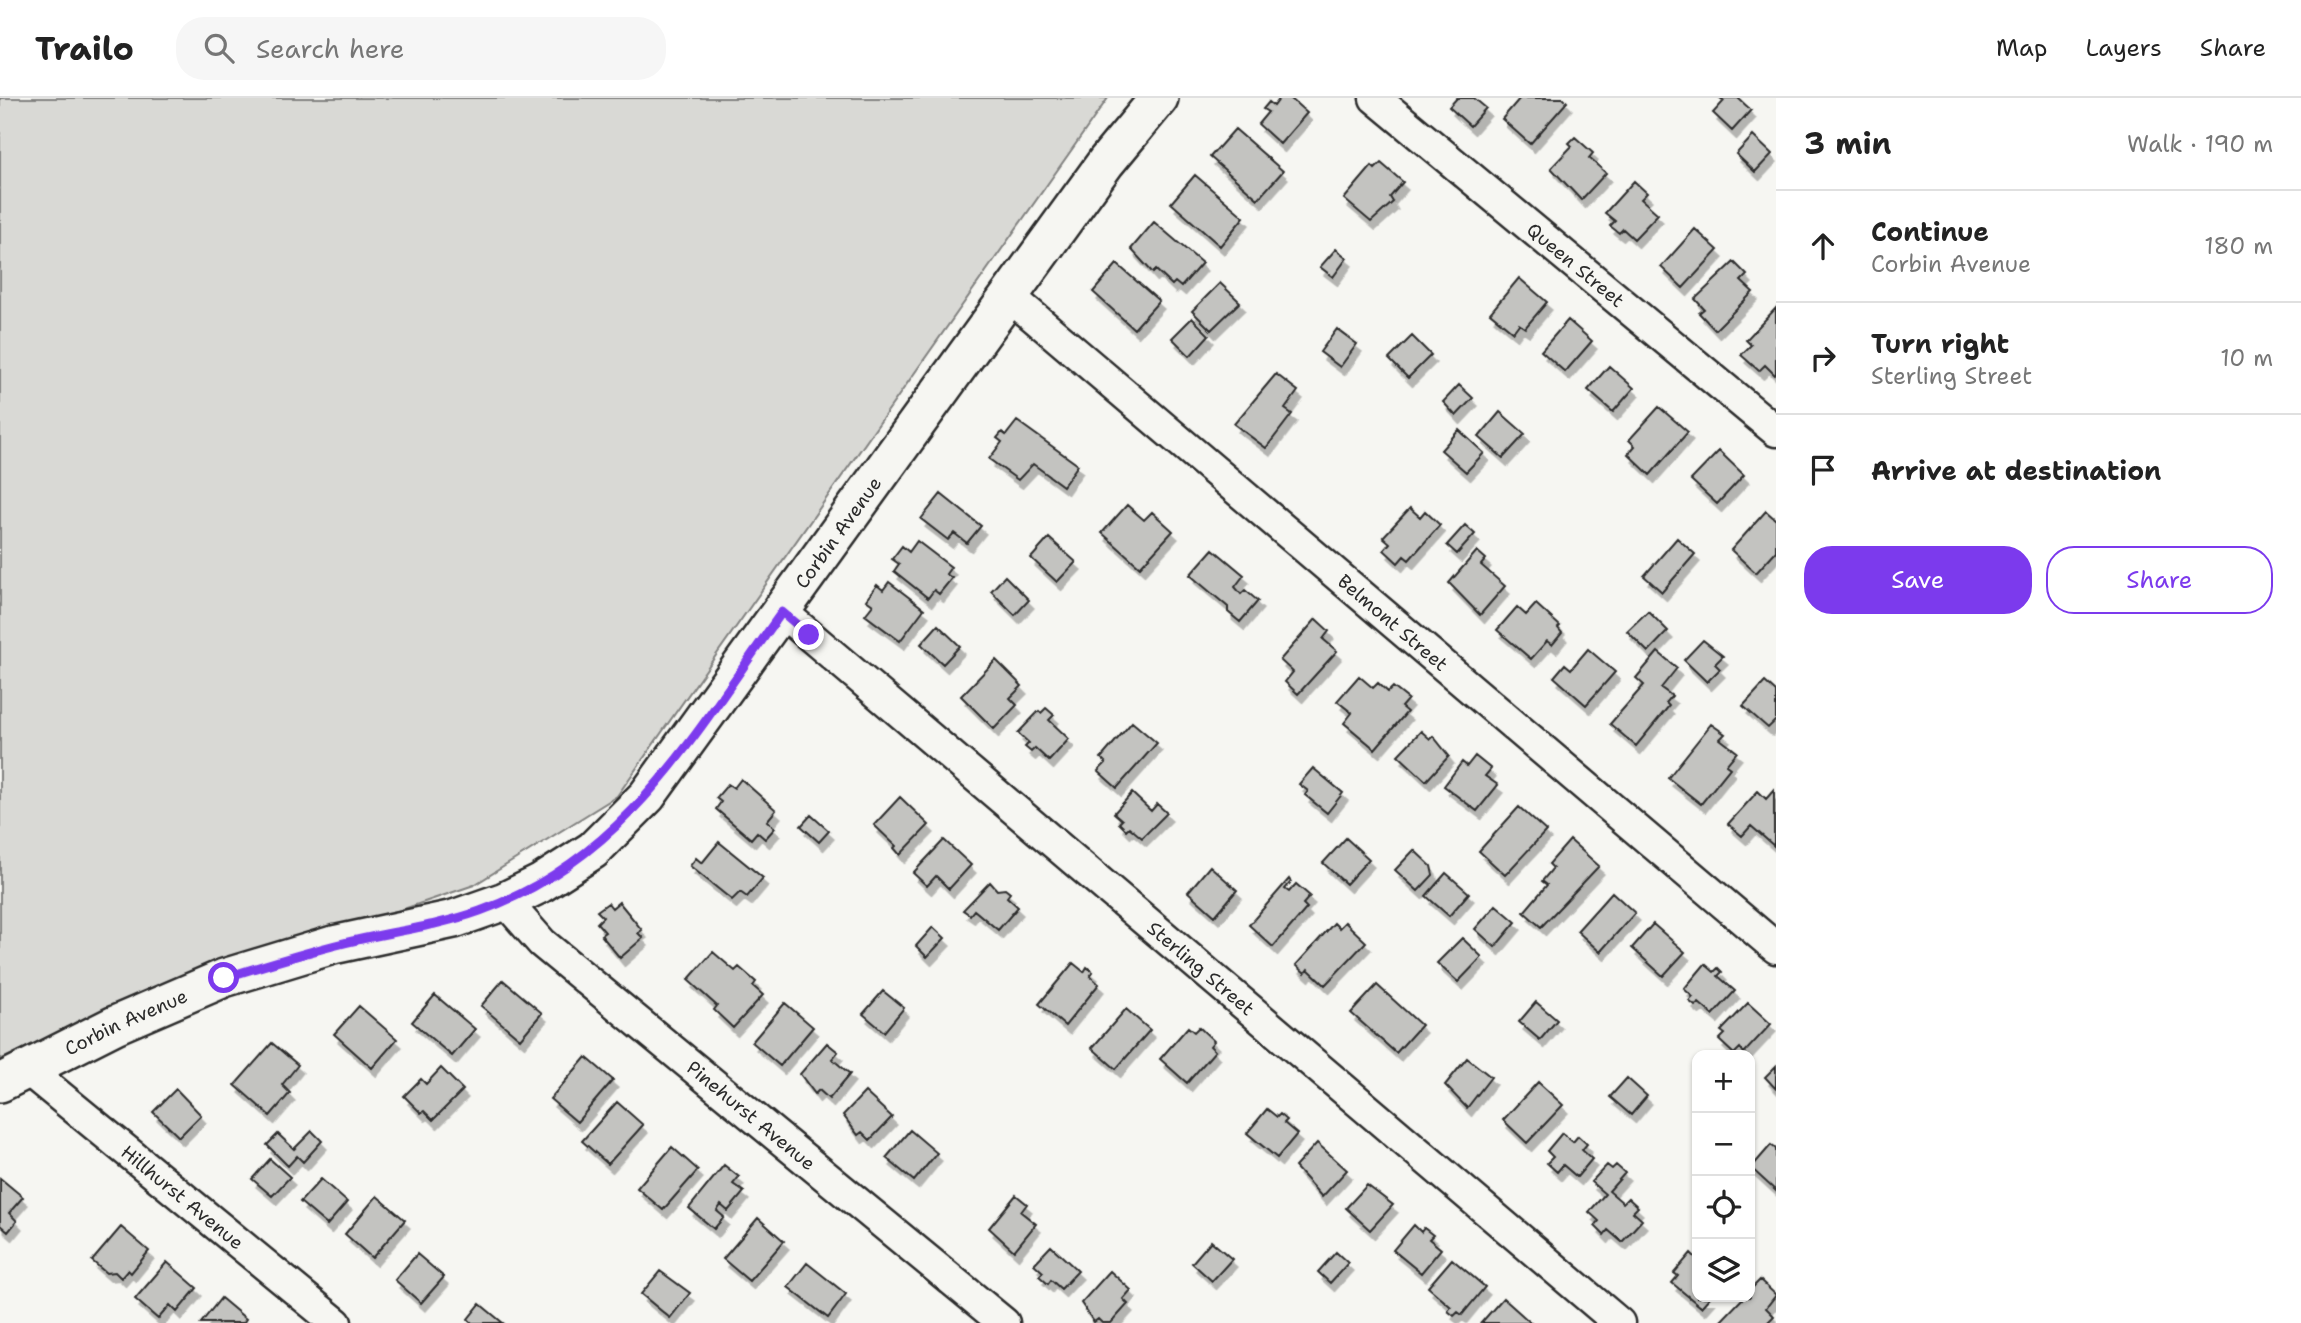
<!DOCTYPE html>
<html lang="en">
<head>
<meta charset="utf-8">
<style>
	body { margin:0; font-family:"Shantell Sans",sans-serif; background:#f6f6f6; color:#222 }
	.controls { position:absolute; right:21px; bottom:21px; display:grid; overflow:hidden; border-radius:14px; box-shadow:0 2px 5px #0004 }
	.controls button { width:63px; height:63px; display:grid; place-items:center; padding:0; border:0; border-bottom:2px solid #e0e0e0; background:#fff; color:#222; font:35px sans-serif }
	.stop { position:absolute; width:21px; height:21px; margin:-16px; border:5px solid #7c3aed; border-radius:50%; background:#fff }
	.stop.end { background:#7c3aed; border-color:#fff; box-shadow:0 2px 7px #0008 }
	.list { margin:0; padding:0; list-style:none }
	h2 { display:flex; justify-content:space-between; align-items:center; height:91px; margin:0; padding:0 28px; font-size:30px }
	h2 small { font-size:23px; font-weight:400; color:#767676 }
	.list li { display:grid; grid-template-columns:46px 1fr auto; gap:21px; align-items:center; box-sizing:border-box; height:112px; padding:0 28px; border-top:2px solid #e0e0e0 }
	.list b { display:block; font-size:26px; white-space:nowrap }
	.list p { margin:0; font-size:23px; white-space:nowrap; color:#767676 }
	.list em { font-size:23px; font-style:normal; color:#767676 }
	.actions { display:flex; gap:14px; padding:21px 28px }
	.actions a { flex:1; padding:16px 0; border:2px solid #7c3aed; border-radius:28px; text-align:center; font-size:24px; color:#7c3aed }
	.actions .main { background:#7c3aed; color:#fff }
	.icon { flex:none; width:38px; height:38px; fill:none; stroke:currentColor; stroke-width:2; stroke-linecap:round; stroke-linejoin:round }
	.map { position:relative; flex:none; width:1776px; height:1225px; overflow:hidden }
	header { display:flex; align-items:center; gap:42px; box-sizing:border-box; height:98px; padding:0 35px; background:#fff; border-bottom:2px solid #e0e0e0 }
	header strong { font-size:33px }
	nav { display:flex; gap:38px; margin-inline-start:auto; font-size:24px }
	.search { width:490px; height:63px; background:#f6f6f6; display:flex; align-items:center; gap:18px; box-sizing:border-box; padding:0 24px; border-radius:28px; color:#767676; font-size:26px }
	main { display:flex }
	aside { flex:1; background:#fff }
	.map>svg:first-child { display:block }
	.green { fill:#d9d9d5; stroke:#828280; stroke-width:2 }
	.building { fill:#c3c3c0; stroke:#2b2b2b; stroke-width:2; filter:url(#shadow) }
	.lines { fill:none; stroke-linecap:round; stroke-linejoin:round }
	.minor-casing { stroke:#2b2b2b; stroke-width:35 }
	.major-casing { stroke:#2b2b2b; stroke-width:42 }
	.minor { stroke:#f6f6f2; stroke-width:30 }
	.major { stroke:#f6f6f2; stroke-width:37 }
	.route { stroke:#7c3aed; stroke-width:9 }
	.labels { text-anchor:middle; stroke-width:7; stroke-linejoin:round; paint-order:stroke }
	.street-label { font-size:19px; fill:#2b2b2b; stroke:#f6f6f2 }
</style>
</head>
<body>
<header>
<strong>Trailo</strong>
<div class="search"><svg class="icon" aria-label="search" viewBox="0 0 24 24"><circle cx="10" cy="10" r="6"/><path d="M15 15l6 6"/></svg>Search here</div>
<nav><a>Map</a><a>Layers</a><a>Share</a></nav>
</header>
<main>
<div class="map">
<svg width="1776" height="1225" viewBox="0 0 1776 1225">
	<defs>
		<filter id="shadow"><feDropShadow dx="4.5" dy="8" stdDeviation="0" flood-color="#0004"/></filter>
	</defs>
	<rect width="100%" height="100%" fill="#f6f6f2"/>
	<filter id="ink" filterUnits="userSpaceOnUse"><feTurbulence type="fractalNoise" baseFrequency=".0143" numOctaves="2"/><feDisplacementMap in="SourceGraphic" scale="14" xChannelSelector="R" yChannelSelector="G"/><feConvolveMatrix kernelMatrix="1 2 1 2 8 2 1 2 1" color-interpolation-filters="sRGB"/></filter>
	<g filter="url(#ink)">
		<path class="green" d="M0 0H1108L617 698 474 787 108 912 0 962Z"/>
		<path class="building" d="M1280 0H1290L1307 15 1280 46 1258 26 1268 14 1263 11 1269 4 1274 8Z
			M1457 0H1474L1486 10 1470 28 1449 9Z
			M1520 0H1563L1567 4 1530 46 1502 21Z
			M1720 0H1738L1751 12 1732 33 1713 15 1724 3Z
			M1235 31 1283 73 1258 101 1210 59Z
			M1753 38 1772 56 1755 74 1736 56Z
			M1575 39 1593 55 1589 60 1606 75 1581 102 1551 70 1572 48 1569 45Z
			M1381 65 1403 84 1390 99 1393 104 1371 124 1344 101 1372 68 1375 71Z
			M1195 77 1244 119 1220 148 1171 105Z
			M1634 83 1647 95 1641 101 1658 116 1634 141 1623 131 1619 135 1610 128 1615 123 1605 115Z
			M1154 124 1202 165 1181 189 1175 184 1172 187 1156 172 1153 175 1131 151Z
			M1695 131 1718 152 1683 190 1661 169Z
			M1336 151 1347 160 1333 179 1320 169Z
			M1734 164 1747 177 1741 183 1753 194 1715 232 1699 215 1704 211 1695 201Z
			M1117 166 1159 203 1134 231 1093 194Z
			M1519 180 1547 204 1525 230 1519 226 1513 234 1490 215Z
			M1220 185 1240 204 1211 232 1192 213Z
			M1776 210V276L1775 277 1765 267 1759 273 1741 257 1751 247 1746 242Z
			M1192 220 1209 237 1190 258 1172 240Z
			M1568 222 1592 243 1565 274 1541 253Z
			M1337 231 1357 246 1340 269 1320 254Z
			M1412 238 1431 257 1408 280 1389 261Z
			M1609 268 1634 290 1613 314 1588 292Z
			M1276 276 1298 293 1285 311 1292 316 1266 350 1234 326Z
			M1459 287 1473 300 1456 318 1443 304Z
			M1659 309 1688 334 1650 377 1628 356 1635 348 1629 342Z
			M1500 314 1525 336 1503 360 1479 339Z
			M1017 323 1078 367 1063 388 1033 366 1018 382 989 361 1002 344 997 340 1002 334 1006 337Z
			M1459 332 1484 355 1466 374 1441 352Z
			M1719 353 1744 377 1717 406 1691 382Z
			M941 396 981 428 967 445 954 435 948 442 921 421Z
			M1127 407 1144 422 1152 414 1173 433 1140 469 1102 435Z
			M1410 410 1420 419 1425 413 1440 427 1409 462 1404 458 1398 465 1384 452 1390 445 1383 439Z
			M1766 413 1776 422V453L1756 475 1731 452Z
			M1465 427 1475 436 1457 456 1447 447Z
			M1049 440 1076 464 1057 484 1031 460Z
			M1677 440 1695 456 1662 494 1644 478Z
			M917 443 951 469 946 476 952 480 939 496 934 492 928 500 894 473 899 466 892 461 902 448 909 454Z
			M1213 451 1244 477 1235 489 1241 496 1245 492 1258 503 1240 524 1228 514V509L1190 477Z
			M1477 453 1486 461 1481 467 1505 488 1480 517 1449 485Z
			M1005 478 1029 502 1015 517 991 493Z
			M889 484 924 511 900 543 865 517 873 507 866 502 877 487 883 492Z
			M1536 506 1560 528 1558 530 1562 535 1552 547 1547 543 1531 561 1497 532 1517 509 1526 517Z
			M1648 513 1668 533 1648 554 1627 533Z
			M1316 521 1329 533 1323 541 1337 553 1298 596 1285 584 1293 574 1280 562Z
			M938 527 960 548 943 566 921 546Z
			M1703 542 1723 558 1715 566 1720 571 1707 584 1684 562Z
			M1588 551 1615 574 1586 607 1554 579 1565 566 1571 571Z
			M1658 554 1677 570 1661 590 1672 598 1666 605 1669 608 1636 648 1610 626 1644 587 1636 580Z
			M996 562 1022 588 1010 600 1017 607 994 631 961 598Z
			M1359 578 1373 590 1378 585 1388 594 1393 589 1408 601 1401 609 1407 614 1375 651 1344 625 1352 615 1337 603Z
			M1765 584 1776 594V622L1768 630 1743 608Z
			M1046 610 1054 617 1049 622 1069 641 1049 663 1035 650 1031 654 1025 649 1029 645 1018 635 1039 613 1041 615Z
			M1132 624 1157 645 1117 690 1098 673 1106 665 1101 660Z
			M1711 626 1725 636 1720 641 1737 654 1726 667 1730 670 1701 706 1668 680Z
			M1421 633 1430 641 1433 638 1449 658 1426 683 1398 657Z
			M1475 658 1491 671 1485 678 1498 687 1477 713 1444 688 1462 664 1467 668Z
			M1313 670 1343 695 1327 715 1305 697 1308 693 1299 686Z
			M741 681 776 712 767 723 775 730 765 741 757 734 751 741 716 711 721 704 716 700 728 686 734 690Z
			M1774 692V748L1751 728 1742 738 1728 726 1758 693 1766 701Z
			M1132 695 1151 713 1157 706 1167 715 1142 740 1129 729 1126 732 1119 725 1122 722 1114 715Z
			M900 699 929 727 900 757 894 750 896 748 874 727Z
			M1519 709 1546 733 1505 777 1479 753Z
			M811 717 829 733 819 744 801 728Z
			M1346 740 1369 761 1346 786 1323 765Z
			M944 742 971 767 949 791 936 778 927 788 913 775Z
			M1570 742 1599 768 1541 829 1524 814 1547 787 1542 783 1553 770 1549 766Z
			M719 744 763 780 747 799 740 794 732 802 690 768 696 760 702 765Z
			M1414 752 1431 768 1433 777 1418 793 1395 772Z
			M1210 768 1237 792 1215 818 1188 794Z
			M1446 775 1469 795 1449 818 1426 798Z
			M1289 781 1291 784 1285 791 1289 794 1296 786 1310 798 1303 806 1307 810 1273 849 1249 827Z
			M990 784 997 792 1005 791 1010 795 1007 799 1018 809 998 832 974 812 970 817 963 812Z
			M1612 794 1635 815 1600 854 1577 833Z
			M619 804 642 832 638 835 643 840 620 860 601 837 605 834 597 825 603 819 597 813 608 805 612 810Z
			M1496 807 1516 824 1495 849 1475 831Z
			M1345 824 1366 844 1325 887 1308 871 1305 875 1296 867 1334 825 1339 830Z
			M1653 826 1685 854 1663 878 1632 850Z
			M933 829 945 840 927 859 916 848Z
			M1462 840 1482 859 1458 884 1437 865Z
			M713 854 735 873 739 869 756 884 753 888 763 897 733 930 714 912 717 908 688 882Z
			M1073 865 1084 874 1087 869 1093 874 1090 878 1099 886 1065 928 1039 906Z
			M1705 866 1714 874 1718 870 1722 874 1718 878 1735 893 1713 917 1699 905 1695 908 1689 903 1693 899 1684 891Z
			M503 882 542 915 520 941 481 908Z
			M1377 887 1421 927 1396 955 1351 915Z
			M883 893 904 910 884 934 863 916Z
			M435 897 475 931 452 958 412 924Z
			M1536 904 1557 922 1540 942 1519 924Z
			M785 905 813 929 780 968 752 944Z
			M1748 905 1771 926 1744 955 1740 950 1734 956 1719 942 1725 936 1721 933Z
			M359 908 397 941 372 970 334 936Z
			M1126 911 1150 932 1116 971 1092 950Z
			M1188 929 1194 934 1199 929 1214 943 1210 948 1215 953 1187 985 1160 961Z
			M272 945 298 967 282 987 290 995 270 1018 235 987Z
			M827 945 838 954 832 961 850 976 829 1001 819 992 815 996 800 976Z
			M586 959 613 982 577 1024 550 1001Z
			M1467 960 1491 979 1467 1010 1445 987Z
			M1776 968V991L1765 979Z
			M441 970 463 992 433 1022 424 1013 421 1015 404 998 421 981 426 986Z
			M1627 980 1647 998 1631 1017 1610 999Z
			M1538 984 1563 1007 1527 1045 1503 1022Z
			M176 991 201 1017 179 1039 153 1014Z
			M865 994 892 1019 870 1042 862 1034 858 1037 843 1017Z
			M617 1004 643 1027 608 1066 582 1043Z
			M1267 1011 1277 1019 1280 1016 1287 1022 1284 1025 1297 1036 1277 1060 1247 1035Z
			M910 1032 937 1055 914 1083 886 1060Z
			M312 1033 322 1043 303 1064 297 1058 288 1068 267 1047 278 1036 294 1051Z
			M1562 1035 1573 1044 1578 1038 1587 1046 1582 1052 1592 1061 1577 1079 1563 1067 1557 1074 1547 1065 1553 1059 1547 1053Z
			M1317 1045 1347 1072 1322 1099 1295 1069Z
			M1771 1047 1776 1051V1093L1751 1070Z
			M672 1049 698 1072 663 1112 637 1090Z
			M270 1061 290 1079 272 1098 252 1081Z
			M724 1067 739 1079 733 1086 744 1094 728 1113 721 1107 717 1113 724 1119 714 1131 689 1110Z
			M1607 1067 1612 1071 1616 1067 1625 1075 1609 1093 1623 1105 1628 1100 1638 1109 1633 1114 1642 1122 1622 1144 1608 1132 1604 1137 1595 1128 1599 1123 1589 1114 1605 1096 1591 1084Z
			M0 1080 23 1099 9 1115 17 1123 8 1134 0 1127Z
			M321 1081 347 1104 327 1127 300 1104Z
			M1367 1087 1393 1107 1370 1132 1346 1110Z
			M1016 1097 1027 1106 1021 1114 1036 1126 1014 1153 989 1130Z
			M377 1098 405 1122 372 1160 345 1136Z
			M758 1120 784 1143 749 1183 723 1161Z
			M1414 1127 1421 1134 1424 1130 1433 1137 1429 1141 1441 1151 1421 1175 1393 1152Z
			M121 1129 149 1153 131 1175 128 1172 121 1180 115 1174 106 1175 92 1163Z
			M1211 1143 1232 1161 1212 1183 1192 1165Z
			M1051 1148 1078 1173 1061 1191 1051 1182 1048 1186 1039 1178 1043 1174 1034 1166Z
			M1336 1154 1348 1165 1330 1185 1318 1174Z
			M1691 1155 1697 1161V1199H1710L1701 1209 1672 1185 1678 1178 1674 1175Z
			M417 1156 444 1179 421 1205 395 1182Z
			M1452 1161 1485 1189 1462 1217 1458 1214 1454 1218 1448 1213 1451 1209 1428 1189Z
			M167 1164 197 1190 177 1214 170 1207 158 1221 135 1201Z
			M807 1165 846 1196 828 1220 788 1189Z
			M660 1173 690 1195 670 1220 641 1196Z
			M1110 1173 1131 1192 1123 1201 1128 1206 1111 1225H1102L1098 1221 1094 1224 1081 1205Z
			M1760 1182 1776 1197 1766 1210 1774 1218 1767 1225H1719L1744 1199H1750V1192Z
			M221 1200 246 1221 243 1225H201Z
			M1503 1200 1531 1225H1481Z
			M480 1206 503 1225H472L468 1221Z"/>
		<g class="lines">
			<defs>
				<g id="minor">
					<path id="s1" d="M1375 0 1776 333"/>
					<path id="s2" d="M1009 198 1776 850"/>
					<path id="s3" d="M782 514 1619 1225"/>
					<path id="s4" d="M505 803 542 845 1004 1225"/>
					<path id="s5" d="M28 972 336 1225"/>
				</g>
				<g id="major">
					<path id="s6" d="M0 985 115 927 224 880 333 847 454 821 505 803 540 786 593 752 647 698 1106 64 1159 0"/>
				</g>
			</defs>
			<use href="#minor" class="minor-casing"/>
			<use href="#major" class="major-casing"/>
			<use href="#minor" class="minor"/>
			<use href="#major" class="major"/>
		</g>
	</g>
	<g class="lines" filter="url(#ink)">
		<path class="route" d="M224 880C268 866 312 852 357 842 397 833 441 827 480 813 627 761 696 633 782 514L809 537"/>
	</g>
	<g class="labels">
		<g class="street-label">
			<text dy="7" stroke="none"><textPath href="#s1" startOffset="261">Queen Street</textPath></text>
			<text dy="7" stroke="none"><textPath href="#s6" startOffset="1043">Corbin Avenue</textPath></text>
			<text dy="7" stroke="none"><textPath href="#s2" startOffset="504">Belmont Street</textPath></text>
			<text dy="7" stroke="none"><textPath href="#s3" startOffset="550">Sterling Street</textPath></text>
			<text dy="7" stroke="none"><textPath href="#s6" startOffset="140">Corbin Avenue</textPath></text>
			<text dy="7" stroke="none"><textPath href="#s4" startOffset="327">Pinehurst Avenue</textPath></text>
			<text dy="7" stroke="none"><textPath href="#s5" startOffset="200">Hillhurst Avenue</textPath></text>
		</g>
	</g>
</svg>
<div class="controls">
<button>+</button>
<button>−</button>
<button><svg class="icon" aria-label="locate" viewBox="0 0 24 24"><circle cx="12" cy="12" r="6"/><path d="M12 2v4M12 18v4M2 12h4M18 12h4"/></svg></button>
<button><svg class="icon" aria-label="layers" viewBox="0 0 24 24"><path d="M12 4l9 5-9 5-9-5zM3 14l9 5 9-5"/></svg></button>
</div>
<div class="stop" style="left:224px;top:880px"></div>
<div class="stop end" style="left:809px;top:537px"></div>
</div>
<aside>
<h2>3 min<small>Walk · 190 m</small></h2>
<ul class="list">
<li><svg class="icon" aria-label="ahead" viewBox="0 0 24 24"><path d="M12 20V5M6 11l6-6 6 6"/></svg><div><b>Continue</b><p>Corbin Avenue</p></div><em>180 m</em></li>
<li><svg class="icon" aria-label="right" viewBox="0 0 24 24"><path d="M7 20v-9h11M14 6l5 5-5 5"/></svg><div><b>Turn right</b><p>Sterling Street</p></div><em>10 m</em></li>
<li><svg class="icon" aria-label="arrive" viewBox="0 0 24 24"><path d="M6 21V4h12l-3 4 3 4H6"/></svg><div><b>Arrive at destination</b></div></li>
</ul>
<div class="actions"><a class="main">Save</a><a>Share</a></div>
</aside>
</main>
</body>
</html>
